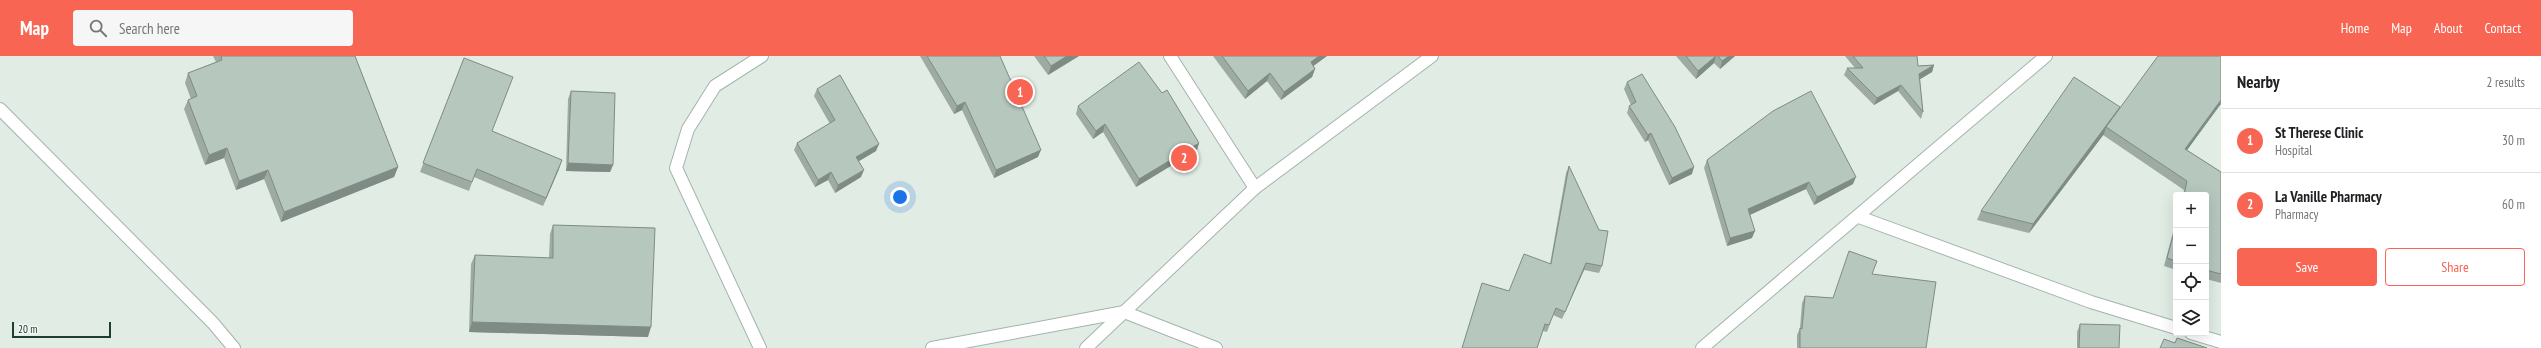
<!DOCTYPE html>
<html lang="en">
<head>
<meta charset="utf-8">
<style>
	body { margin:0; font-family:"PT Sans Narrow",sans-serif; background:#f6f6f6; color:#202124 }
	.controls { position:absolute; right:12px; bottom:12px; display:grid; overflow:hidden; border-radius:4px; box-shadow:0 4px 16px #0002 }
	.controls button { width:36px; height:36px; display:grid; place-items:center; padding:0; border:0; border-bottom:1px solid #e0e0e0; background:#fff; color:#202124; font:20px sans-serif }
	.scale { position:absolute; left:12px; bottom:10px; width:99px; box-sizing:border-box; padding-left:4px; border:2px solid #203d32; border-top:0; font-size:11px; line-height:14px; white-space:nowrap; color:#203d32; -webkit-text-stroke:3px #f1f8f4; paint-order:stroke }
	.you { position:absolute; left:900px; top:141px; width:14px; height:14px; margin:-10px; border:3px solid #fff; border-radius:50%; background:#1a73e8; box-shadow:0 0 0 6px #1a73e833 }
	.badge { display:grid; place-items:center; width:26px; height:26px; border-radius:50%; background:#f86552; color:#fff; font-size:13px; font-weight:700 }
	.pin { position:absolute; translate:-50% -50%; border:2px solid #fff; box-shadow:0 1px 4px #0006 }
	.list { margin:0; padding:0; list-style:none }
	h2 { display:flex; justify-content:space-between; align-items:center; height:52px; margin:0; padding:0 16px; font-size:17px }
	h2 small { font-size:13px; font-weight:400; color:#757577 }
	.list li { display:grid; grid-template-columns:26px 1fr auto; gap:12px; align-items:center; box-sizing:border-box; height:64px; padding:0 16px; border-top:1px solid #e0e0e0 }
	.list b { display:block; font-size:15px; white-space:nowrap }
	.list p { margin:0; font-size:13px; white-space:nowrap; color:#757577 }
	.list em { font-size:13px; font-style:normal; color:#757577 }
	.actions { display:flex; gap:8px; padding:12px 16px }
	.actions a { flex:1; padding:9px 0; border:1px solid #f86552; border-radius:4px; text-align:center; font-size:14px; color:#f86552 }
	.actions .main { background:#f86552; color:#fff }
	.icon { flex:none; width:22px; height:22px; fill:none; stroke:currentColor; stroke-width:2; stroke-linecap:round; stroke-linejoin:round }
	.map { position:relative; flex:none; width:2221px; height:292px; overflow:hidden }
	header { display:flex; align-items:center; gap:24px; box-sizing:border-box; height:56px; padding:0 20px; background:#f86552; color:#fff }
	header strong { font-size:19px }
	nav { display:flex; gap:22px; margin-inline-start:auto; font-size:14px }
	.search { width:280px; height:36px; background:#f6f6f6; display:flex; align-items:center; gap:10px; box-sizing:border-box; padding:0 14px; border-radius:4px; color:#757577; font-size:15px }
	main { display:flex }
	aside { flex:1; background:#fff }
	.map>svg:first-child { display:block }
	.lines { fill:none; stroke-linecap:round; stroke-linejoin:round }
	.minor-casing { stroke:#a3b4ac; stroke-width:14 }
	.tertiary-casing { stroke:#a3b4ac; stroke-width:14 }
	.minor { stroke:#fff; stroke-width:12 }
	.tertiary { stroke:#fff; stroke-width:12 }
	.wall { fill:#9daba3 }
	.shaded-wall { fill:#7f8b85 }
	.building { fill:#b6c7be; stroke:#7f8b85 }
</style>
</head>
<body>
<header>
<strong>Map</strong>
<div class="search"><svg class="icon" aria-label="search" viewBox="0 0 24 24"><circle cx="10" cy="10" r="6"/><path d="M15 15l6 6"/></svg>Search here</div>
<nav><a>Home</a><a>Map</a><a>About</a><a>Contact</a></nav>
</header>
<main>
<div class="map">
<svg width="2221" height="292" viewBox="0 0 2221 292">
	<rect width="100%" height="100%" fill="#e1ece5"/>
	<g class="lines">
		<defs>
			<path id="minor" d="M1170 0 1255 132
				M0 53 213 267 234 292
				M1859 161 2091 246 2176 272
				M2191 277 2221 286
				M760 292 676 112 688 73 715 30 762 0
				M932 292 1124 256 1216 292
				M1702 292 2046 0"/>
			<path id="tertiary" d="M1086 292 1255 132 1432 0"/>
		</defs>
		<use href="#minor" class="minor-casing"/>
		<use href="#tertiary" class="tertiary-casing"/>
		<use href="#minor" class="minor"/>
		<use href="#tertiary" class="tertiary"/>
	</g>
	<path class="wall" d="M213 0H355L398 111 394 121 281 166 264 123 236 134 224 102 205 109 184 53 188 44 191 43 185 27 188 17 216 6Z
		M920 0H1000L1038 101 994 122 962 54 954 58Z
		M1034 0H1079L1048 19Z
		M1213 0H1327L1313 10 1315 13 1312 21 1281 44 1267 25 1245 43Z
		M1676 0H1735L1720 13 1714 7 1696 23Z
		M1845 0H1917L1918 10 1934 9 1932 16 1920 23 1923 56 1921 63 1898 35 1874 49 1844 19 1847 12H1855Z
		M2221 0V49H2220L2187 94 2221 116V227L2206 223V139H2183L2184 134 2103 79 2104 78 2029 177 1977 164 1981 155 2120 51Z
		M464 2 492 75 559 113 543 150 474 121 469 135 420 116Z
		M1627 26 1692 118 1669 129 1648 84 1645 86 1627 57 1629 50 1631 49 1624 33Z
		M817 33 876 95 859 105 861 121 835 137 828 124 815 131 794 94 797 87 830 68 814 40Z
		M571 35 613 109 610 116 566 115 568 43Z
		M1078 50 1199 87 1197 94 1136 131 1103 76 1093 83 1076 58Z
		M1707 104 1853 128 1814 149 1806 133 1750 159 1752 182 1727 190 1704 112Z
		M1569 110 1602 210 1599 217 1584 214 1562 263 1553 259 1547 276 1543 275 1537 292H1462L1482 227 1509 235 1550 208 1566 117Z
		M2176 165V214L2164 210Z
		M553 169 648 281 469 276 471 208 475 199 549 202 550 178Z
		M1872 218 1926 292H1797V279L1800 272 1802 247 1805 240 1833 242Z
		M2080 268 2119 292H2077V276Z"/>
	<path class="shaded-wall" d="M1067 0H1079L1048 19 1051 10Z
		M1319 0H1327L1308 14 1311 6Z
		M1716 0 1714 7 1696 23 1698 15Z
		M1729 0H1735L1720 13 1722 5Z
		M1934 9 1932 16 1917 25 1919 18Z
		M1315 13 1312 21 1281 44 1284 36Z
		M1270 17 1267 25 1245 43 1248 35Z
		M1901 29 1898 35 1874 49 1877 42Z
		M2221 44 2220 49 2182 101 2185 93Z
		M965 46 962 54 954 58 957 50Z
		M2120 51 2106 71 2104 78 2029 177 2033 168Z
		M1105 68 1103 76 1093 83 1096 75Z
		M1651 77 1648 84 1645 86 1648 79Z
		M1199 87 1197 94 1136 131 1139 123Z
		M879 88 876 95 854 108 856 101Z
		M227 92 224 102 205 109 209 99Z
		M1041 94 1038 101 994 122 996 114Z
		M562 104 559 113 543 150 546 142Z
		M568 107 613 109 610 116 566 115Z
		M398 111 394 121 281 166 284 156Z
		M1694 111 1692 118 1669 129 1672 122Z
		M268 114 264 123 236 134 239 125Z
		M864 114 861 121 835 137 838 129Z
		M831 116 828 124 815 131 818 124Z
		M1856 121 1853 128 1814 149 1817 141Z
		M1809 126 1806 133 1745 161 1748 153Z
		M1755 175 1752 182 1727 190 1730 182Z
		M1586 207 1584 214 1562 263Z
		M472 266 651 271 648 281 469 276Z"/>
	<path class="building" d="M221 0H355L398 111 284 156 268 114 239 125 227 92 209 99 188 44 197 40 188 17 222 4Z
		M927 0H1000L1041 94 996 114 965 46 957 50Z
		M1044 0H1067L1051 10Z
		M1222 0H1319L1311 6 1315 13 1284 36 1270 17 1248 35Z
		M1686 0H1716L1698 15Z
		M1718 0H1729L1722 5Z
		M1853 0H1917L1918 10 1934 9 1919 18 1923 56 1901 29 1877 42 1847 12H1863Z
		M2158 0H2221V44L2185 93 2221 116V218L2206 214V139H2184L2187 125 2106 71Z
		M464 2 513 21 492 75 562 104 546 142 477 113 472 126 423 107Z
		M1139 6 1162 37 1167 34 1199 87 1139 123 1105 68 1096 75 1078 50Z
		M1642 18 1675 71 1694 111 1672 122 1651 77 1648 79 1629 50 1636 46 1627 26Z
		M840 19 879 88 856 101 864 114 838 129 831 116 818 124 797 87 835 64 817 33Z
		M2074 21 2120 51 2033 168 1981 155Z
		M571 35 615 37 613 109 568 107Z
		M1811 35 1856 121 1817 141 1809 126 1748 153 1755 175 1730 182 1707 104 1773 55Z
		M1569 110 1599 174 1608 175 1602 210 1586 207 1565 256 1556 252 1549 269 1545 268 1537 292H1462L1482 227 1509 235 1524 198 1551 208Z
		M553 169 655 172 651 271 472 266 475 199 553 202Z
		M2176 169V205L2167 202Z
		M1849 195 1877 205 1872 218 1936 226 1926 292H1800V272L1802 273 1805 240 1833 242Z
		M2080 268 2120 269 2119 292H2079Z
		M2177 282 2207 292H2160L2164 283 2175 287Z"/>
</svg>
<div class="controls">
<button>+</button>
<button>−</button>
<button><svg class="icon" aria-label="locate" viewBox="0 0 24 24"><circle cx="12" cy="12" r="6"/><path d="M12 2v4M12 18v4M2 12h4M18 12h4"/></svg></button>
<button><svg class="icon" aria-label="layers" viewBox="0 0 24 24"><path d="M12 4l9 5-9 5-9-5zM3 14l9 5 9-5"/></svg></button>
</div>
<div class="scale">20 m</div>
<div class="you"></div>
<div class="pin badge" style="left:1020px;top:36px">1</div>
<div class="pin badge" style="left:1184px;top:102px">2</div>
</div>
<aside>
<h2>Nearby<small>2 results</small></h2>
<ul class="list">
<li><span class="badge">1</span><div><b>St Therese Clinic</b><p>Hospital</p></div><em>30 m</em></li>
<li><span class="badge">2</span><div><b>La Vanille Pharmacy</b><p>Pharmacy</p></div><em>60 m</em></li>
</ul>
<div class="actions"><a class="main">Save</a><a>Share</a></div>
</aside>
</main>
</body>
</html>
